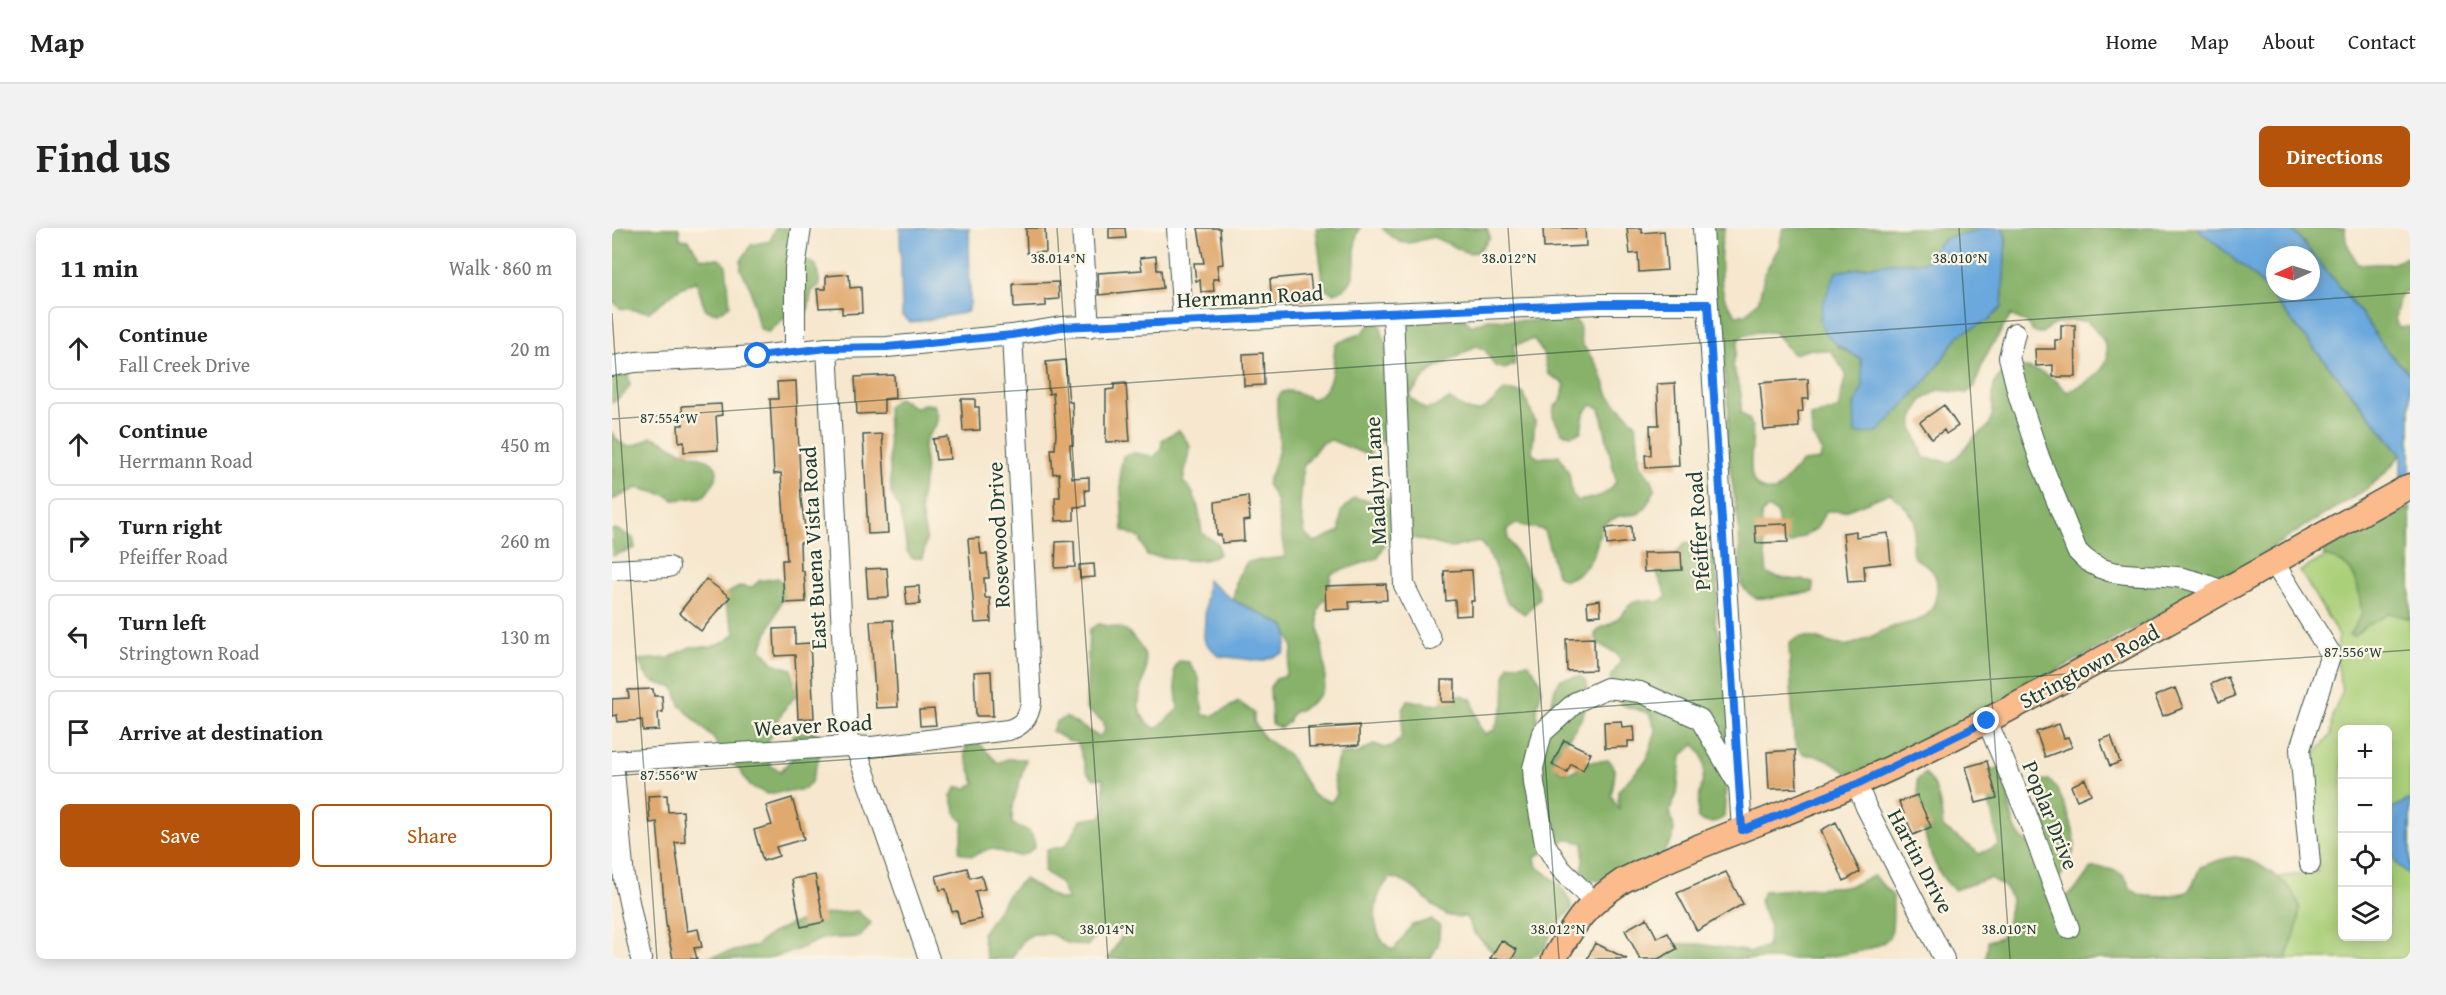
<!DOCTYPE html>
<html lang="en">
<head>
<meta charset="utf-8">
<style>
	body { margin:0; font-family:"Gentium Book Plus",serif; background:#f2f2f2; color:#222 }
	.controls { position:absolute; right:18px; bottom:18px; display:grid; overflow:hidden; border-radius:9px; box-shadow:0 3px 15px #0003 }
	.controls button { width:54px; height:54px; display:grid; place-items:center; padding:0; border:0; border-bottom:2px solid #e0e0e0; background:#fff; color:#222; font:30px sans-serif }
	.compass { position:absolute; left:1654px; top:18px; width:54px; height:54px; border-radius:50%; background:#fff; box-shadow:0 3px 15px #0003; rotate:266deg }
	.stop { position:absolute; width:18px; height:18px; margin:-14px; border:4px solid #1a73e8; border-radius:50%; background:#fff }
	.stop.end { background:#1a73e8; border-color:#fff; box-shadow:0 2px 6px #0008 }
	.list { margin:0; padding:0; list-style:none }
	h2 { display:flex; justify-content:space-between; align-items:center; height:78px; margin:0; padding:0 24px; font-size:26px }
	h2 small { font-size:20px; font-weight:400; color:#767676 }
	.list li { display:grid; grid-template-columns:39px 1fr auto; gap:18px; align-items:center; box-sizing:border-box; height:84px; margin:0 12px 12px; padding:0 12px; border:2px solid #e0e0e0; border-radius:9px }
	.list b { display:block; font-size:22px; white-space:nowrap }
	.list p { margin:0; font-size:20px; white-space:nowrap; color:#767676 }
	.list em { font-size:20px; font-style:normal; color:#767676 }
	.actions { display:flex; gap:12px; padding:18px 24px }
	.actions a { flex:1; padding:14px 0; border:2px solid #b45309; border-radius:9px; text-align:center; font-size:21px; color:#b45309 }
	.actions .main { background:#b45309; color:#fff }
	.icon { flex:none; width:33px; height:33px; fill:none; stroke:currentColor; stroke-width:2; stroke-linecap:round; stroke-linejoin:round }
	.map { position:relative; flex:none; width:1798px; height:731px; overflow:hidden; border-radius:9px }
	header { display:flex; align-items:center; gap:36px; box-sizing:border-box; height:84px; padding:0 30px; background:#fff; border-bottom:2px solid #e0e0e0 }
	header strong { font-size:28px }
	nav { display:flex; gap:33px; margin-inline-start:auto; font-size:21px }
	.intro { display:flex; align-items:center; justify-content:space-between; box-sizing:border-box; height:144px; padding:0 36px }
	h1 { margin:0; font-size:42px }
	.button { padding:15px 27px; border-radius:9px; background:#b45309; color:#fff; font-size:21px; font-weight:700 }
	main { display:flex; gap:36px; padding:0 36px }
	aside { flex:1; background:#fff; border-radius:9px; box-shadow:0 3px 15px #0003 }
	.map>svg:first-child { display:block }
	.green { fill:#abd07a; stroke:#658657; stroke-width:1.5; fill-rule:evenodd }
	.forest { fill:#88b26a; stroke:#54784f; stroke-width:1.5; fill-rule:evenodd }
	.water { fill:#6ba8dd; stroke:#457288; stroke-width:1.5; fill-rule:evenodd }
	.building { fill:#e0a96e }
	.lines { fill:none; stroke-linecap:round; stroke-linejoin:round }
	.minor-casing { stroke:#3f564b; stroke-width:22 }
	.major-casing { stroke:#3f564b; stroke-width:27 }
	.minor { stroke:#fff; stroke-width:20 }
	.major { stroke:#fbbb8c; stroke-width:24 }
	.route { stroke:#1a73e8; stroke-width:8 }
	.ticks { fill:none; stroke:#1f3d34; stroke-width:1.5; stroke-opacity:0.45 }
	.labels { text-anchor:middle; stroke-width:4.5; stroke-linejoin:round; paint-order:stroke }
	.street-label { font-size:22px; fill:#1f3d34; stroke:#fcf5e5 }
	.ticks-label { font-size:15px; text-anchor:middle; fill:#1f3d34; stroke:#fcf5e5; stroke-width:4.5; stroke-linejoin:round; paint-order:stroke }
</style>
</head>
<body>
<header>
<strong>Map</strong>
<nav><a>Home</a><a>Map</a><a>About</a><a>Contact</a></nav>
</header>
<div class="intro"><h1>Find us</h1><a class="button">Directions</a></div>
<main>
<aside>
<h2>11 min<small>Walk · 860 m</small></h2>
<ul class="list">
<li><svg class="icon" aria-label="ahead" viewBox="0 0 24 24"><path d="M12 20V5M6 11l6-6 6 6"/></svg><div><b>Continue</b><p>Fall Creek Drive</p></div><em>20 m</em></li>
<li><svg class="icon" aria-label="ahead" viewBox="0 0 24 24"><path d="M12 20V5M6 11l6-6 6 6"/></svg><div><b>Continue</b><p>Herrmann Road</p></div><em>450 m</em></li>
<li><svg class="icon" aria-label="right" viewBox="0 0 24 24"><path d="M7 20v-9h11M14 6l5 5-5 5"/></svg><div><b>Turn right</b><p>Pfeiffer Road</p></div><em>260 m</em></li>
<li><svg class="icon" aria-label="left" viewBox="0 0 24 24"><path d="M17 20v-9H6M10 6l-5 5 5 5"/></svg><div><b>Turn left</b><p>Stringtown Road</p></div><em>130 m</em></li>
<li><svg class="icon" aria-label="arrive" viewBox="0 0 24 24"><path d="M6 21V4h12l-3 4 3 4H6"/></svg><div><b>Arrive at destination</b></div></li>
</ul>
<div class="actions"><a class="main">Save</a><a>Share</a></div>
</aside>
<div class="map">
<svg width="1798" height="731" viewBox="0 0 1798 731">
	<rect width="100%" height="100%" fill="#fcf5e5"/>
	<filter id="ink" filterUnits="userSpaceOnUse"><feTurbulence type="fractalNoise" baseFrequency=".0167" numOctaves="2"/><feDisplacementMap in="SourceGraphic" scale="12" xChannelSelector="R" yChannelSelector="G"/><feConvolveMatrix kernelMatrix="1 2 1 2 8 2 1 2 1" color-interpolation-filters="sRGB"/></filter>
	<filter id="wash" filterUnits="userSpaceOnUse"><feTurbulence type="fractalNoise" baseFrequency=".008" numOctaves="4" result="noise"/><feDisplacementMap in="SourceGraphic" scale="24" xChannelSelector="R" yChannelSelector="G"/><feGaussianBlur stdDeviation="1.35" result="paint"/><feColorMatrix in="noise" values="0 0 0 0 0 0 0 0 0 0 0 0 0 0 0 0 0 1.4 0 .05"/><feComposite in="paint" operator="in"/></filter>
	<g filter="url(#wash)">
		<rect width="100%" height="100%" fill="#f6e7ce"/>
		<path class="green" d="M1798 281V731H1464L1446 685 1706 643 1694 537 1719 507 1721 486 1730 465 1724 426 1727 408 1688 343ZM1730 502H1776V708H1730Z"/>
		<path class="forest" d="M0 0H67L68 11 77 12 88 30 107 31 114 37 118 77C109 85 104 87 93 81L84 53 67 61 37 84 8 80 0 72Z
			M163 0H182L186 29 204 37 208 57 200 62 196 81 190 89 171 91 156 104 147 100 138 59 129 42V33L139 17 158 13Z
			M704 0H748C735 21 756 57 721 65L712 60Z
			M770 0H875L878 9 866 24 856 25 821 9C794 16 791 21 770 0Z
			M1096 0H1113C1107 16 1107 55 1113 71 1115 76 1121 82 1124 87L1134 86 1147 72 1153 44 1167 19 1171 0H1367L1362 5 1343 7 1312 34 1279 35 1224 44 1225 118 1249 131 1251 159 1242 178 1317 150 1347 106 1377 92 1390 79 1394 10 1391 0H1585L1644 50 1789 226C1764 262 1728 276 1692 299 1558 386 1414 458 1274 535L1237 546C1229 541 1221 533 1212 530 1196 524 1191 533 1182 512L1177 417C1191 397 1216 420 1236 417 1249 415 1263 406 1275 401 1286 396 1301 396 1311 390 1326 380 1330 352 1318 340 1314 336 1307 333 1302 330 1297 317 1303 308 1303 296 1302 284 1286 273 1278 265L1233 283H1214L1204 301 1178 316 1169 312 1165 285 1156 280 1149 287 1155 346C1171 352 1184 351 1201 354V364C1192 365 1148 372 1144 370 1138 368 1133 361 1129 357L1127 298 1114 214 1117 186 1112 139 1114 104 1103 78ZM1399 87 1416 96 1421 104 1430 105C1442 92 1458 93 1475 93 1481 100 1490 108 1493 116 1505 140 1472 157 1455 164 1439 147 1417 133 1394 144 1388 147 1384 150 1382 157 1380 169 1383 183 1378 195 1376 202 1370 202 1365 207 1355 215 1351 226 1339 234L1312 230 1301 201V191L1309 173 1326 162 1355 165 1363 158 1373 129ZM1143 104H1162L1181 126 1199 121 1219 123 1234 146 1226 181 1199 188 1200 207 1210 223 1208 232 1190 234 1164 263C1125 266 1144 219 1140 199 1139 191 1135 189 1129 185V166L1121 138 1127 110Z
			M1679 0H1733L1734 13 1745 36H1779L1798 28V62L1788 67 1783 90 1786 99H1798V146L1774 122 1748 84Z
			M942 85 961 89 967 97 970 116 987 140 997 168 1024 196 1028 236 1040 252 1043 262 1033 280 1026 286 1007 288 989 297C985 322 979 344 953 352L945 347 932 302 904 296 895 301 896 311 926 361 927 371 913 386C882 368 895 366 883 339 880 330 873 321 868 313L840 320 794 308 775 312 766 330 719 346C718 352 718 359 716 364 714 372 706 377 706 385 705 429 735 464 680 485L676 494 669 500 660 496 658 459 664 451 673 448 681 420 673 398 621 372 625 350 635 334 673 329 664 272 655 256C659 245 665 232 667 220 671 195 647 143 700 171 722 164 721 136 723 116L750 105 761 93 769 98 775 128 784 129 796 93 853 91 859 98 876 91 924 93ZM922 111 932 127 936 146 953 156 949 173 942 179 941 188 950 205 959 207 969 204 972 185 979 177 988 180 1004 253C997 268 981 270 966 273L960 266 957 245 947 227 927 230 920 224 923 193 911 165 893 162C870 185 866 192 838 171L821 180 812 181 797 168 816 145 864 118 873 122 883 138 893 141 902 137V117ZM780 211 788 269 761 273 742 270 729 284 728 303 703 314 693 306 688 278 691 239 709 215 719 212 756 227 770 213Z
			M7 144 16 147 18 157 13 165 0 175V147Z
			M287 170 303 180 312 176 322 177C334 201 314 199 312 219 311 228 315 238 313 247 311 259 307 271 309 284 312 307 318 306 310 330H300L295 323 288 282 279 265 275 179Z
			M567 202 578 218 571 254C587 265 587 287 590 305L606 316 607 326C585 340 560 327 535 328L528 310 511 302 508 243 511 228 523 225 542 229 549 222 550 212Z
			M0 205C12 224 22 220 39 209 51 211 58 219 69 223 100 232 120 237 91 269L62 272 54 267 25 260 0 272Z
			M1798 279V391L1778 385 1752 399 1742 409 1737 407 1750 386C1745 356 1746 335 1712 328L1711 323Z
			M3 301 21 310 23 320 0 328V302Z
			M1074 315 1101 322 1106 358 1103 396 1111 414 1121 515 1115 542 1112 589C1102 596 1096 596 1086 591 1082 564 1104 540 1083 516L1069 528 1065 566 1058 583 1062 601 1061 610 1049 629 1024 642 987 653 978 651 970 644 972 615 954 611C945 622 933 620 923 630L925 639C938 647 957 664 960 680L941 702 933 719 918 731H897L884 727 863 706 854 689C848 689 840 689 835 687 814 676 804 654 779 650 759 665 756 712 782 722L800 697 819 692 828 698 826 717 818 731H496L512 705 505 698 487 704 475 718 456 715 439 706H421L412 711 399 731H375L370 706 398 664 412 651 446 671 456 672 448 655 432 643 435 622 454 618 469 592 489 589 493 581 491 550 482 551 475 544 466 515 457 513 440 503 444 494 454 489 487 509 493 502 490 493 474 481 477 402 486 396C494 398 506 398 513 402 517 403 520 409 523 412 556 446 501 474 544 501L566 481 562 442 567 433 577 434 587 450 591 487 600 488 627 474 642 485V494L652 510 676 526 701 567 719 574 725 566 721 547 727 527 746 525 763 516 772 520 782 517 789 510 791 482 796 472C805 473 816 477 825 476 842 473 841 460 860 472L867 498 873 506 882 502 892 477 893 448 897 437 916 435C943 466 918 469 927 496L939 479 943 460 949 451 968 448 975 454C978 492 961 501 942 528L943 537 949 544H959L977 534 997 532C1006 544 1002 553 999 567L1007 582 1006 563 1034 533 1044 503 1037 485 1009 477 998 450 1009 433 1004 425 986 416 983 406C988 399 991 399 998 396 1023 382 1008 368 1047 374L1055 368 1044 343Z
			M166 350 173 358 172 367 149 420 161 435 180 441 184 468C164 485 166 501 151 522L160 539 169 543 183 527 181 507 199 502 207 507 208 526 199 554 193 561 155 566 138 558 127 541 111 529 102 511 68 477 62 459C38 455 36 454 26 432L57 430 78 419H98L116 412 123 405C121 391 111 382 112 367L129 358 139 360 147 353Z
			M361 509 386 535 395 531H414C409 555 399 571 400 596 414 601 422 603 423 618 410 634 397 626 379 620L360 628 347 624 352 594 345 588 339 568 345 559 355 560 363 555 353 527 354 517Z
			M1378 541H1389C1404 566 1390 605 1421 618L1435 605 1426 553 1437 552C1449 562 1466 606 1462 622 1458 636 1446 652 1439 664L1449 673 1464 661 1479 640C1526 639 1506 659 1529 667 1535 669 1543 668 1548 669 1578 670 1577 664 1588 639 1598 636 1612 629 1623 629 1643 630 1683 657 1687 677 1690 694 1679 715 1674 731H1374L1376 713 1389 709 1395 699 1399 671 1393 659 1378 650 1342 662C1314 638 1308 587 1305 552L1313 545C1327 560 1329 579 1331 599 1343 609 1356 615 1367 626L1387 617 1373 556Z
			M1262 648 1281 668C1280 679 1282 695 1279 705 1273 725 1219 727 1201 731H1041L1042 723 1049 716H1087L1139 724 1155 719 1158 699 1147 672 1152 663 1237 658Z
			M245 683 259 695 248 709 209 711 183 723 153 731H87L144 718 158 706 177 697 215 686Z"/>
		<path class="water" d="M288 0H357L358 76 355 84 299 95 290 88Z
			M1367 0H1391L1394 10 1390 79 1377 92 1347 107 1317 150 1265 205 1243 206 1242 178 1251 158 1249 131C1197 102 1202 94 1224 44L1279 35 1312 34C1321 21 1328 10 1344 7 1354 5 1360 7 1367 0Z
			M1585 0H1679L1748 84 1774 122 1798 146V266L1789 253V226L1783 218 1644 50ZM1663 27H1699V63H1663Z
			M595 352 621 372 673 398 676 407 672 425 650 433 607 428 593 414 592 409Z
			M1798 571V647L1785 636 1776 619V586L1780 580Z"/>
		<g id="blocks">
			<path class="building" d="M414 0H433L434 24 415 25Z
				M497 0H513L514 10 497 11Z
				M586 0H608L611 36 605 37 607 51H601L602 63 589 64 588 52 584 53 582 35H592Z
				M931 0H973L974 18 932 20Z
				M1015 0H1030V5L1052 3 1055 42 1027 44 1026 25 1018 26Z
				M544 28 545 42H549L551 60 487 67 486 45 530 42 528 30Z
				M237 46 238 60 249 59 250 85 230 86V79L207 80 205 61H214V48Z
				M698 47 701 73 660 77 658 51Z
				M446 54 447 71 434 72V78L402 80 401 56Z
				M1449 97H1463L1464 149H1441V137L1424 138 1423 121H1443V112H1449Z
				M651 125 652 157 632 158 631 126Z
				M453 132 457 174H460L461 188V217H458L460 250 477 249V262H473L474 278 462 279V292L444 293 443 269H448L447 245 441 246 439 221H443L444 206 441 165 437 166 434 134Z
				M282 147 283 170 272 171V185L245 186 243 149Z
				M1196 151 1197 171H1190L1191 183 1186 184 1187 199 1152 202 1148 155Z
				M184 153 189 271 195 314 188 315 189 343H192L194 374 172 375 170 332H175L169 245 162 246 158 171H166L165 154Z
				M514 155 518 213 494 214V162L502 161V156Z
				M1063 155 1067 238 1034 240 1033 227H1039L1038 197H1047L1045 156Z
				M349 171H363V179H367L368 202 351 203Z
				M109 176 110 187 104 188 106 222 72 224V213L67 214 66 197H71L70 178Z
				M1332 177 1346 198 1334 206 1332 202 1320 211 1308 194Z
				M270 206 276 305 256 306 251 207Z
				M336 209 338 231 324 232 321 211Z
				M636 268 638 292 631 293 632 313 610 315 609 307H605L603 274Z
				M1175 296 1176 314 1144 315 1143 297Z
				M1019 298 1020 314 995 317 994 300Z
				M1244 303V309L1276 305 1279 335 1252 338 1253 353 1236 354 1231 305Z
				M367 310 369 326H375L377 350H372L373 370H378L379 394 363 395 356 311Z
				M462 313 463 339 443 340 444 314Z
				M1069 324 1070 342 1032 344 1031 325Z
				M482 336 483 349 468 350 467 337Z
				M275 340 277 369 256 370 254 341Z
				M860 342 862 373H859V387L844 388 843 372 834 373 832 343Z
				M94 351 118 369 89 403 67 385Z
				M774 356 775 372 737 374 738 381 714 382 713 358Z
				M307 358 308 376 295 377 293 359Z
				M988 372 989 387 976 388 975 374Z
				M281 392 286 479 264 480 258 393Z
				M183 400V416L198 415 202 490 186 491 183 427 163 428 162 401Z
				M982 410 983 442 955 443 954 411Z
				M379 443 381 488H364L362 444Z
				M1616 449 1623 468 1607 474 1599 456Z
				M829 452H843V474H829Z
				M1563 460 1571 480 1551 488 1543 468Z
				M41 461 42 468H50L51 484H46L47 502 31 503 30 492 6 494 5 487 0 488V471L17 470 16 462Z
				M322 481 324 497 308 498 307 482Z
				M1009 493 1010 499 1022 498 1023 513H1016V519L993 520 992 494Z
				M1447 496 1452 510 1456 509 1460 519 1433 529 1424 504Z
				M747 497V517L697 520 696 500Z
				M1499 508 1508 534 1498 538 1488 512Z
				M952 512 979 525 971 542 959 536 955 544 940 537Z
				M1183 522 1185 560 1157 561 1155 524Z
				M1375 533 1385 570 1364 575 1354 539Z
				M1473 551 1479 566 1465 572 1459 558Z
				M55 567 56 584 71 583 73 614 63 615 75 703 86 701 90 719 82 720 85 731H61L54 696 45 594 38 595 36 568Z
				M1305 567 1319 599 1301 607 1287 574Z
				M180 570 192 611 164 619 167 628 151 633 142 602 160 597 154 578Z
				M1224 594 1248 644 1232 653 1209 602Z
				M355 640 358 650 369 647 373 661 363 663 370 691 348 696 345 683 340 684 334 661 328 662 324 648Z
				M1114 644 1131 676 1085 703 1065 665Z
				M203 647 212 694 189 699 180 651Z
				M1035 690 1045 710 1056 705 1065 721 1046 731H1028L1013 702Z
				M889 712 905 722 900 731H878Z
				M983 715 1015 731H975Z"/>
		</g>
	</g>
	<g filter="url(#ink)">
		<use href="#blocks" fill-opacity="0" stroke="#3f564b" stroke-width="1.5"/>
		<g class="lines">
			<defs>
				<path id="minor" d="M470 0 477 99
					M565 0 571 95
					M1091 0 1130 602
					M781 85 792 357 819 412
					M1403 105 1397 129 1407 169 1427 229 1465 323C1492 354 1528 344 1564 349 1581 351 1597 358 1613 364
					M215 120 236 518
					M183 124V40L189 0
					M0 138 24 134 146 128 215 120 275 119 400 107 449 99 987 76H1096
					M1662 335 1719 426 1688 521 1698 636
					M0 342 57 339
					M1375 493 1414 585 1457 700
					M244 520 317 731
					M0 533 236 518 260 519 396 502C411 498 417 489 419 474L400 107
					M1 533 12 650 29 731
					M1245 556 1254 579 1332 731
					M981 673 948 640 933 616 922 555 921 540 930 505 964 474 995 460 1028 464 1088 491 1125 554"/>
				<path id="major" d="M942 731C965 691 973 678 1012 652 1104 607 1204 577 1296 532 1468 449 1631 350 1798 258"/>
			</defs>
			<use href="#minor" class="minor-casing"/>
			<use href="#major" class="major-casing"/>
			<use href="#minor" class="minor"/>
			<use href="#major" class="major"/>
		</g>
	</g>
	<g class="lines" filter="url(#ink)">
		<path class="route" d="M146 128 215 120 275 119 400 107 449 99 987 76H1096L1130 602 1245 556 1375 493"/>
	</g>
	<path class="ticks" d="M445 0 496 731M896 0 947 731M1347 0 1398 731M0 85 45 731M0 191 1798 65M0 548 1798 422"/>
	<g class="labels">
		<g class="street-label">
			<text transform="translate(638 68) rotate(-3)" y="8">Herrmann Road</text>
			<text transform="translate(763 253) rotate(-93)" y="8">Madalyn Lane</text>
			<text transform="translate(1086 303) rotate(-94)" y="8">Pfeiffer Road</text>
			<text transform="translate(386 307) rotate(-93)" y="8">Rosewood Drive</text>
			<text transform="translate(201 320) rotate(-93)" y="8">East Buena Vista Road</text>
			<text transform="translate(1477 438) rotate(-28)" y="8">Stringtown Road</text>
			<text transform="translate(201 497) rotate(-3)" y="8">Weaver Road</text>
			<text transform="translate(1439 587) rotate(68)" y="8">Poplar Drive</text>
			<text transform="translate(1309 633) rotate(62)" y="8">Hartin Drive</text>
		</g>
	</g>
	<g class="ticks-label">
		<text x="446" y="35">38.014°N</text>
		<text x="897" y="35">38.012°N</text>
		<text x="1348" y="35">38.010°N</text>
		<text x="57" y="195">87.554°W</text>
		<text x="1741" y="429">87.556°W</text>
		<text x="57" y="552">87.556°W</text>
		<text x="495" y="706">38.014°N</text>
		<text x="946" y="706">38.012°N</text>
		<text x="1397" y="706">38.010°N</text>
	</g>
</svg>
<div class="controls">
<button>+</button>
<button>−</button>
<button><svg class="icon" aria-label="locate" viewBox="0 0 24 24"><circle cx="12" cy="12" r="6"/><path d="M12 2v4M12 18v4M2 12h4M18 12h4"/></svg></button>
<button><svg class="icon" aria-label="layers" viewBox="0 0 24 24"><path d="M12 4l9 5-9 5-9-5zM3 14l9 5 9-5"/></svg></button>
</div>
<svg class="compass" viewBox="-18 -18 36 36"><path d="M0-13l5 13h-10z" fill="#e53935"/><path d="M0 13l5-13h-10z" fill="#767676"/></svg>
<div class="stop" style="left:146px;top:128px"></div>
<div class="stop end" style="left:1375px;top:493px"></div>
</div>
</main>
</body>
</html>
